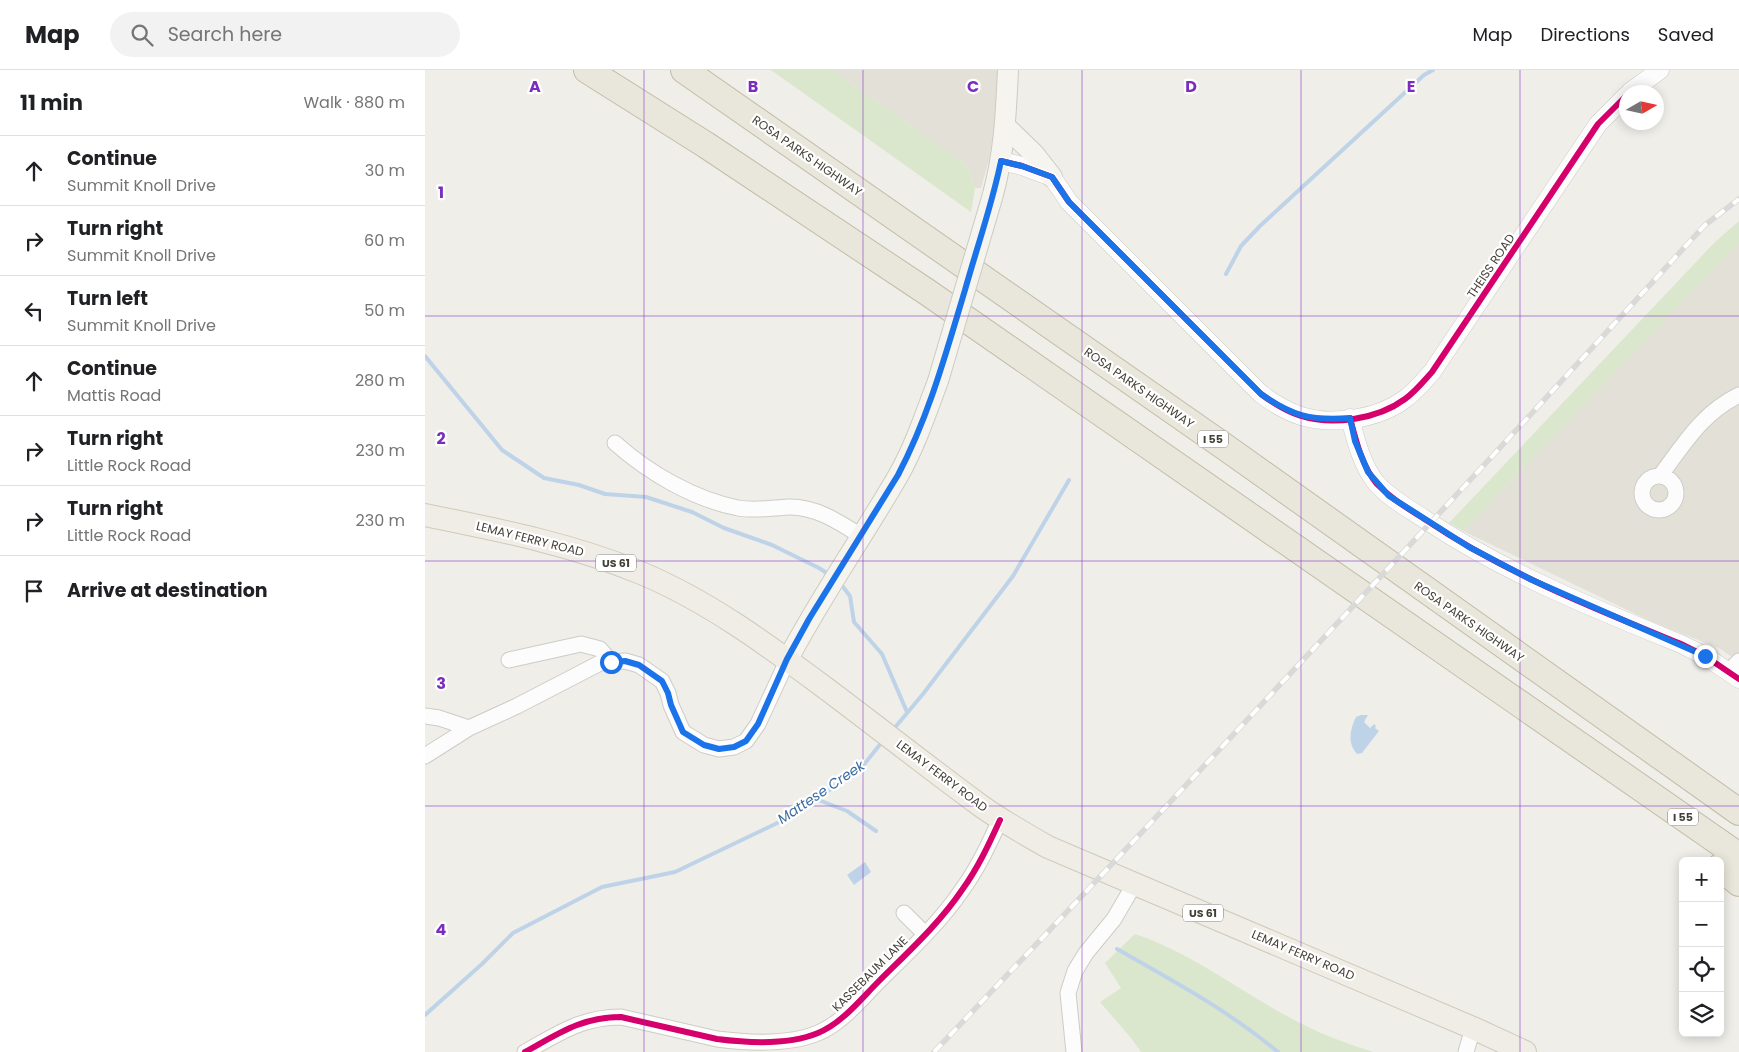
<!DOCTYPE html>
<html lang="en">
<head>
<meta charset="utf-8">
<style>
	body { margin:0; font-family:Poppins,sans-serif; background:#f2f2f2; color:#202124 }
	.controls { position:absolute; right:15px; bottom:15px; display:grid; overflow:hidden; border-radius:8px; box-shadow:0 2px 12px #0003 }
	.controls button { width:45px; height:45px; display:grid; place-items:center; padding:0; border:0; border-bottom:1px solid #e0e0e0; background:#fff; color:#202124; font:25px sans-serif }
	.compass { position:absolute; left:1194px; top:15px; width:45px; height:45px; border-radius:50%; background:#fff; box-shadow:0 2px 12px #0003; rotate:81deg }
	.stop { position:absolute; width:15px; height:15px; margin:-11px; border:4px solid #1a73e8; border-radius:50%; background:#fff }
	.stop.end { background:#1a73e8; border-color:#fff; box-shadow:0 1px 5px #0008 }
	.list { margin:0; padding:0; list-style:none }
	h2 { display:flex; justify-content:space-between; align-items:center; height:65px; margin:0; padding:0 20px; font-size:21px }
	h2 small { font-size:16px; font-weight:400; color:#757577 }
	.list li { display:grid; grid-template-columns:32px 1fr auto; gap:15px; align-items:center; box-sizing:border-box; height:70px; padding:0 20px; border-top:1px solid #e0e0e0 }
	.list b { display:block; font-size:19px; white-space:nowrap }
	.list p { margin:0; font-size:16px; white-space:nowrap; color:#757577 }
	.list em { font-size:16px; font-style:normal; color:#757577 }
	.icon { flex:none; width:28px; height:28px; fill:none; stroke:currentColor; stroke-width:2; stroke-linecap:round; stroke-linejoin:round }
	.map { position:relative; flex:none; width:1314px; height:982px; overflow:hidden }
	header { display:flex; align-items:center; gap:30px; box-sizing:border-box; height:70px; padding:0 25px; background:#fff; border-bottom:1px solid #e0e0e0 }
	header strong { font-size:24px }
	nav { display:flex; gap:28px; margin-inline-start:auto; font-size:18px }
	.search { width:350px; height:45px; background:#f2f2f2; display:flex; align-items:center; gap:12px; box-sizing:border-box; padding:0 18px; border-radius:28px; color:#757577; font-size:19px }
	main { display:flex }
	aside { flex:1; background:#fff }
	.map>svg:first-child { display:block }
	.residential { fill:#e3e0d8 }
	.green { fill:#dae7cc }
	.water { fill:#bfd3e8 }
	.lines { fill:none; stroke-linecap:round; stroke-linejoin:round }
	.stream { stroke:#bfd3e8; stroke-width:4 }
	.minor-casing { stroke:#cdccc7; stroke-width:17 }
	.tertiary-casing { stroke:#cdccc7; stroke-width:19 }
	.secondary-casing { stroke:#cdcbc1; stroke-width:22 }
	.primary-casing { stroke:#cfcbb9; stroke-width:24 }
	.motorway-casing { stroke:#c4bca8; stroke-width:28 }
	.minor { stroke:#fdfcfc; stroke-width:15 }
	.tertiary { stroke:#fdfcfc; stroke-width:18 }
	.secondary { stroke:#f5f4ef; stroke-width:20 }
	.primary { stroke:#efede5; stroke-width:22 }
	.motorway { stroke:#e9e6db; stroke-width:26 }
	.rail-casing { stroke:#d9d9d8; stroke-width:5.5 }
	.rail { stroke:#fff; stroke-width:4; stroke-dasharray:11; stroke-linecap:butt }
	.secondary-bridge-casing { stroke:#cdcbc1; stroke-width:22; stroke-linecap:butt }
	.secondary-bridge { stroke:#f5f4ef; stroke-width:20 }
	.cycleway-casing { stroke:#fff; stroke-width:9 }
	.cycleway { stroke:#d6006c; stroke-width:6 }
	.route { stroke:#1a73e8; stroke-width:6 }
	.grid { fill:none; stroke:#7b2cbf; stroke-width:1; stroke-opacity:0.55 }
	.labels { text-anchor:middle; stroke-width:4.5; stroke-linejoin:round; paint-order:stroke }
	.shield { fill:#fff; stroke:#7b7973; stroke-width:1 }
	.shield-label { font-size:11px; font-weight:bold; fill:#434037 }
	.street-label { font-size:12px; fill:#434037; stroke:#fff }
	.water-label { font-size:14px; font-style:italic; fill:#3d6da2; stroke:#fff }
	.grid-label { font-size:16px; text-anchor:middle; font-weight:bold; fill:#7b2cbf; stroke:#fff; stroke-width:4.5; stroke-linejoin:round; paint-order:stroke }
</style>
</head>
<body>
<header>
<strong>Map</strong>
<div class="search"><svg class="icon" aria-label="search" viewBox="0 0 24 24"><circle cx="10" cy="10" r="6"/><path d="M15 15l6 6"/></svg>Search here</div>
<nav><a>Map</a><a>Directions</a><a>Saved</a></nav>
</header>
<main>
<aside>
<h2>11 min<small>Walk · 880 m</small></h2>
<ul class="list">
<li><svg class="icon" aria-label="ahead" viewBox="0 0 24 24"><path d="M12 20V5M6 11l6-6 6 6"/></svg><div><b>Continue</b><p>Summit Knoll Drive</p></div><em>30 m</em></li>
<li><svg class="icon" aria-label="right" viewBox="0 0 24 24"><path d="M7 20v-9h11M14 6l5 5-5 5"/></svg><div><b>Turn right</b><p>Summit Knoll Drive</p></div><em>60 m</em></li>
<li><svg class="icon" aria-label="left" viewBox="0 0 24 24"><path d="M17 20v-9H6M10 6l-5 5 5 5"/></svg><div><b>Turn left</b><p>Summit Knoll Drive</p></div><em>50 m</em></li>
<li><svg class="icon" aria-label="ahead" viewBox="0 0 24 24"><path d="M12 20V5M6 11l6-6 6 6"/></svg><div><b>Continue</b><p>Mattis Road</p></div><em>280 m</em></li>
<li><svg class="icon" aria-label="right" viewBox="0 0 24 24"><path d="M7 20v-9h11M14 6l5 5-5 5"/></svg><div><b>Turn right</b><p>Little Rock Road</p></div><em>230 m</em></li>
<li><svg class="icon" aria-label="right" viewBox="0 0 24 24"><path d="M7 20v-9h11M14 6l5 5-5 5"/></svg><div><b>Turn right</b><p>Little Rock Road</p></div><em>230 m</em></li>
<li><svg class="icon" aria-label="arrive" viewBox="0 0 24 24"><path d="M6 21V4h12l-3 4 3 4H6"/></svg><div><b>Arrive at destination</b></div></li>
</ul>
</aside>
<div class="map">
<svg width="1314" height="982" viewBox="0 0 1314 982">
	<rect width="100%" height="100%" fill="#efeee9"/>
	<path class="residential" d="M407 0H573L570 55 564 90 556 118H550L543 96Z
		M1313 173H1314V592L1294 578 1225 551 1038 461Z"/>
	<path class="green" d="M346 0H407L543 96 550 118 546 142Z
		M1314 151V173L1038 461 1024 453 1290 172Z
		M710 864C770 884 821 926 877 954 900 966 924 974 948 982H716L706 968 675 932 696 918 680 893Z"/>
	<path class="water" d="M936 645H943L939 652 945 658 949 654 951 656 950 658 954 661 937 683 932 684C922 673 925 659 931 647Z
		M440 792 446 802 429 815 422 805Z"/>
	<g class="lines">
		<path class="stream" d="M801 204 816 176 835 156 999 5 1008 0
			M0 286 77 380 119 408 154 415 180 424 221 427 267 442 299 458 347 475 394 498 406 506
			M415 513 425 526 429 552 457 584 482 642
			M467 661 498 624 588 506 644 410
			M391 729 422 741 451 761
			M692 879C747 910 804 941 853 982
			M0 945 57 894 88 863 177 817 250 802 367 746 437 697 457 672"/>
		<defs>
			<path id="minor" d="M190 373C224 403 268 429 313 438 330 441 346 438 363 437 390 436 414 452 436 466
				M1235 406C1259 374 1277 343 1314 325
				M1217 423a17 17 0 1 1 34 0a17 17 0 1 1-34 0Z
				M84 590 156 574 175 579 186 592
				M1304 601 1314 591
				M0 646 14 648 44 658 0 686
				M44 658 92 636 175 593 200 591 214 595 237 611 243 623 246 635 258 662 279 675 294 679 309 677 321 671 333 654 363 589
				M479 843 500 864
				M100 982C133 964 156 947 196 947L292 969C323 973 364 975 393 963 417 953 435 930 453 912 482 883 514 854 537 820 553 798 564 774 575 750
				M649 982 643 923 650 901 661 883 689 849 710 813
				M1041 982 1048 958"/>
			<path id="tertiary" d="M1205 22 1235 0
				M576 91 597 96 627 107 644 132 836 324C848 333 861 341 876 346 908 356 953 349 980 329 990 322 998 312 1007 302L1173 54 1202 25
				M925 348C931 371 937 396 952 414 966 429 984 439 1001 450 1080 503 1168 538 1256 574L1280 586 1314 609"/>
			<path id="secondary" d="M581 57 609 84 627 107
				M567 128C579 86 581 44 583 0
				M363 589C396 526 437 468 473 406 490 376 501 343 513 311"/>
			<path id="primary" d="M0 445C74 460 146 474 216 503 283 531 341 574 399 617 451 656 503 697 556 736 577 751 600 764 623 777L1048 958 1100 982"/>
			<path id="motorway" d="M162 0 281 75 502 222 1314 786
				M259 0 800 377 1314 742
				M1295 797 1314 813"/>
		</defs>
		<use href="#minor" class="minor-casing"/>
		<use href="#tertiary" class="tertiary-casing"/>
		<use href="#secondary" class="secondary-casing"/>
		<use href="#primary" class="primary-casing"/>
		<use href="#motorway" class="motorway-casing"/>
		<use href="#minor" class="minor"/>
		<use href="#tertiary" class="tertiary"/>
		<use href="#secondary" class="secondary"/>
		<use href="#primary" class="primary"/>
		<use href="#motorway" class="motorway"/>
		<defs>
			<path id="rail" d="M509 982C769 709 1025 433 1280 155L1314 129"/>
		</defs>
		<use href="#rail" class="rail-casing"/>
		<use href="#rail" class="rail"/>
		<defs>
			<path id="secondary-bridge" d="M513 311 567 128"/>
		</defs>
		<use href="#secondary-bridge" class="secondary-bridge-casing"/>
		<use href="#secondary-bridge" class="secondary-bridge"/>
		<defs>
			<path id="cycleway" d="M576 91 597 96 627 107 644 132 836 324C848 333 861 341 876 346 908 356 953 349 980 329 990 322 998 312 1007 302L1173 54 1202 25
				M925 348C931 371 937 396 952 414 966 429 984 439 1001 450 1080 503 1168 538 1256 574L1280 586 1314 609
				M100 982C133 964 156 947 196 947L292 969C323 973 364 975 393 963 417 953 435 930 453 912 482 883 514 854 537 820 553 798 564 774 575 750"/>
		</defs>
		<use href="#cycleway" class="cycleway-casing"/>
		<use href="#cycleway" class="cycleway"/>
	</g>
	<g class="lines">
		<path class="route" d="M186 592 200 591 214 595 237 611 243 623 246 635 258 662 279 675 294 679 309 677 321 671 333 654 362 589 384 549 473 405C504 346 521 283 540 220 552 177 567 135 576 91L597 96 627 107 644 132 836 324C867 346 886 351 925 348L930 371 943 402 964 426 1044 477 1107 510 1280 586"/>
	</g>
	<path class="grid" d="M219 0V982M438 0V982M657 0V982M876 0V982M1095 0V982M0 246H1314M0 491H1314M0 736H1314"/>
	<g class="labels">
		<g class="shield">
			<rect x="773" y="360.5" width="30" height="17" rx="4"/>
			<rect x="171" y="484.5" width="40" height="17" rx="4"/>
			<rect x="1243" y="738.5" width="30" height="17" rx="4"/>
			<rect x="758" y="834.5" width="40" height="17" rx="4"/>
		</g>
		<g class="shield-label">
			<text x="788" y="373">I 55</text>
			<text x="191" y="497">US 61</text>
			<text x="1258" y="751">I 55</text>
			<text x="778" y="847">US 61</text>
		</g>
		<g class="street-label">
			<text transform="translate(382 86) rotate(35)" y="4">ROSA PARKS HIGHWAY</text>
			<text transform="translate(1066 196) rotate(-56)" y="4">THEISS ROAD</text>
			<text transform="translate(714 318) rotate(35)" y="4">ROSA PARKS HIGHWAY</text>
			<text transform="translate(105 469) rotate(14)" y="4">LEMAY FERRY ROAD</text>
			<text transform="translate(1044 552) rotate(35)" y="4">ROSA PARKS HIGHWAY</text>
			<text transform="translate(517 706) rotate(37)" y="4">LEMAY FERRY ROAD</text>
			<text transform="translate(878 885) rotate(23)" y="4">LEMAY FERRY ROAD</text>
			<text transform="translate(445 904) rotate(-45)" y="4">KASSEBAUM LANE</text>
		</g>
		<g class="water-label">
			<text transform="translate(396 722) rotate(-34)" y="5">Mattese Creek</text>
		</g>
	</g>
	<g class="grid-label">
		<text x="110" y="22">A</text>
		<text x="328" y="22">B</text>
		<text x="548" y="22">C</text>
		<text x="766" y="22">D</text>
		<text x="986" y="22">E</text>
		<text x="16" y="128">1</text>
		<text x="16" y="374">2</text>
		<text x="16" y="619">3</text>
		<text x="16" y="865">4</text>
	</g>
</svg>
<div class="controls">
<button>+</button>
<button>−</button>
<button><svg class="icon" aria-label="locate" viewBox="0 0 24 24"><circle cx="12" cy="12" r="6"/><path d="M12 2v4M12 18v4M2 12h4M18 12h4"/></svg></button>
<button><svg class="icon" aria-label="layers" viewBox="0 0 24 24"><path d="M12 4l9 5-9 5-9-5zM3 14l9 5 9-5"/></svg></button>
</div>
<svg class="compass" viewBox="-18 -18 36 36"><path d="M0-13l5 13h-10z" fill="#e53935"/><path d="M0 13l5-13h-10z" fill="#757577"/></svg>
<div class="stop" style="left:186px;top:592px"></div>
<div class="stop end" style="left:1280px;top:586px"></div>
</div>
</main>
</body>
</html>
